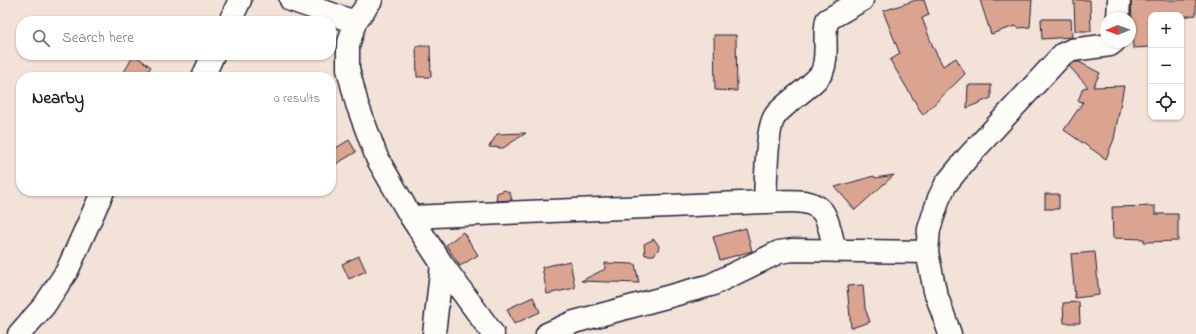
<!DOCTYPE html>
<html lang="en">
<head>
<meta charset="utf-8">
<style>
	body { margin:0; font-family:"Indie Flower",sans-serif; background:#f6f6f6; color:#222 }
	.controls { position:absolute; right:12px; top:12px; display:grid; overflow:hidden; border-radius:8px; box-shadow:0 1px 3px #0004 }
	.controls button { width:36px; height:36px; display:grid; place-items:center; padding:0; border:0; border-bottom:1px solid #e0e0e0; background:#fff; color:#222; font:20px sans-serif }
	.compass { position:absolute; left:1100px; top:12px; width:36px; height:36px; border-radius:50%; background:#fff; box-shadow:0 1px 3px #0004; rotate:269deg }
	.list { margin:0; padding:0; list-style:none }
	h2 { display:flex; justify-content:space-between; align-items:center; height:52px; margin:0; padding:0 16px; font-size:17px }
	h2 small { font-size:13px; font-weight:400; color:#767676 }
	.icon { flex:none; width:22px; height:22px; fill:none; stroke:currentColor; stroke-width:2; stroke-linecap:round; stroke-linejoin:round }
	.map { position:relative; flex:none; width:1196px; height:334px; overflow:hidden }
	.search { position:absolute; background:#fff; box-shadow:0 1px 3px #0004; left:16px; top:16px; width:320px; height:44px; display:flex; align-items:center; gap:10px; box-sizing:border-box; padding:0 14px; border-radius:16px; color:#767676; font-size:15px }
	.panel { position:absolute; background:#fff; box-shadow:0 1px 3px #0004; left:16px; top:72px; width:320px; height:124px; border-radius:16px }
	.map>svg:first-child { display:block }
	.building { fill:#daa490; stroke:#22223b }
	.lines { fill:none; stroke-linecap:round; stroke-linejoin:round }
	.minor-casing { stroke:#22223b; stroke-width:25 }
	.minor { stroke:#fdfcf7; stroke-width:22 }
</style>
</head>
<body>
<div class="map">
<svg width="1196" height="334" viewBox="0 0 1196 334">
	<rect width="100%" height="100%" fill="#f2e2d8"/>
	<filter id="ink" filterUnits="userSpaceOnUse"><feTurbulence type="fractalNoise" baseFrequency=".025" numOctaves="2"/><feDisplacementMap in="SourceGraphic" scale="8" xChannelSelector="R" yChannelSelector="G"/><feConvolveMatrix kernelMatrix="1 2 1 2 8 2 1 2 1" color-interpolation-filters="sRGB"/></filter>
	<g filter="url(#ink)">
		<path class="building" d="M916 0H924L929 15 922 18 933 47 943 66 956 58 965 74 923 115 890 60 900 54 883 11Z
			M980 0H1032L1030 27 1019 28 1015 26 991 34Z
			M1074 0H1090L1091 31H1075Z
			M1131 0H1196V15L1181 17V15H1151V47L1133 48Z
			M1041 19H1071L1072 37 1042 39Z
			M714 35H736L737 91 715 90Z
			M416 46H430L431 77H417Z
			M134 55 151 67 144 77H121Z
			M1075 62H1079L1100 73 1093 87 1124 86 1114 139 1106 159 1064 130 1083 102 1078 101 1083 88 1088 87 1069 66Z
			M968 85H991V98L967 108Z
			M526 133 503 148 489 147 497 134Z
			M349 140 356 152 336 164 331 156V151Z
			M894 175 855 210 835 187 874 176 875 178Z
			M505 190 510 193 512 200 496 201 497 193Z
			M1045 194H1059V209H1045Z
			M1155 206V214H1178V241L1144 242V239L1113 238 1112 207Z
			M746 228 752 251 720 260 713 237Z
			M463 232 478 255 460 266 446 245Z
			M654 239 659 246 658 250 654 255H645L644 244Z
			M1095 252 1099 295 1075 298 1071 254Z
			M359 256 366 271 349 279 342 264Z
			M570 261 575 288 547 294 542 267Z
			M605 263 635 264 639 283 581 281 605 269Z
			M863 285 865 308 870 322 851 328 847 286Z
			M533 297 540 312 514 324 507 309Z
			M1079 302 1080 323H1064L1063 303Z"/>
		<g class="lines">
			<defs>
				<path id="minor" d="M291 0 355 22 371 0
					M1118 18 1119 0
					M230 21 240 0
					M355 22 348 46V69L357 104 377 158 411 217 442 264 493 334
					M203 77 213 55
					M765 202C766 185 766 128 775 116 784 103 815 85 822 72 829 56 823 37 827 20L862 0
					M411 217 765 202C783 202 813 196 824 214 830 224 832 240 835 251
					M19 334 44 306 67 271 103 191
					M434 334 442 264
					M547 334 574 322 711 285 779 252 793 250 927 252
					M950 334 935 291 927 252 929 229 939 198 946 184 968 157 1063 54 1072 50 1110 45 1114 42"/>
			</defs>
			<use href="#minor" class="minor-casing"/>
			<use href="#minor" class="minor"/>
		</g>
	</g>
</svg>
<div class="controls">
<button>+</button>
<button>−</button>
<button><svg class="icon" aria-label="locate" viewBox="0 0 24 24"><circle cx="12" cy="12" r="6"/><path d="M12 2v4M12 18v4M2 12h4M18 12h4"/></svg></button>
</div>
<svg class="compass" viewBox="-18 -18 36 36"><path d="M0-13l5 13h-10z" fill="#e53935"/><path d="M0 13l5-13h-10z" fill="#767676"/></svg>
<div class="search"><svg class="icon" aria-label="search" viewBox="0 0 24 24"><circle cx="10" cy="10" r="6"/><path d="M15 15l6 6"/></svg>Search here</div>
<section class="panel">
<h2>Nearby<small>0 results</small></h2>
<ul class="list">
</ul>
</section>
</div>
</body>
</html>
